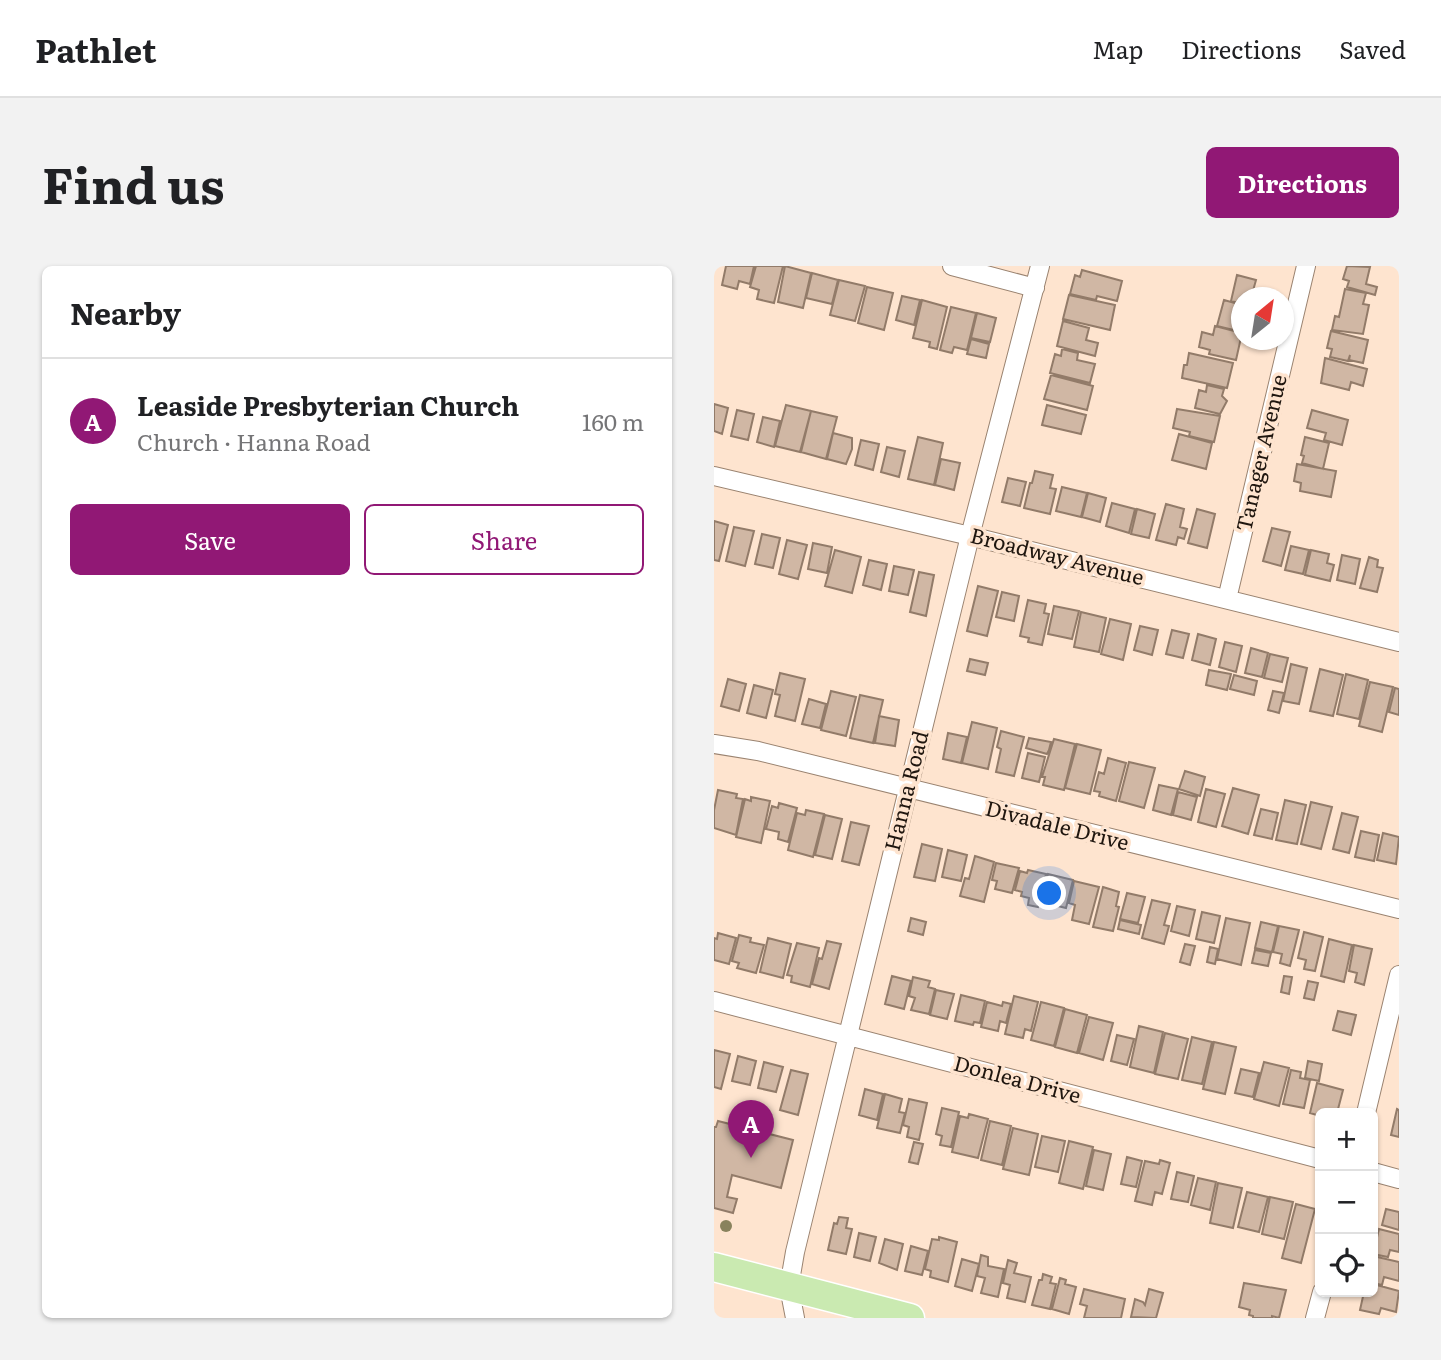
<!DOCTYPE html>
<html lang="en">
<head>
<meta charset="utf-8">
<style>
	body { margin:0; font-family:Literata,serif; background:#f2f2f2; color:#202124 }
	.controls { position:absolute; right:21px; bottom:21px; display:grid; overflow:hidden; border-radius:10px; box-shadow:0 2px 5px #0004 }
	.controls button { width:63px; height:63px; display:grid; place-items:center; padding:0; border:0; border-bottom:2px solid #e0e0e0; background:#fff; color:#202124; font:35px sans-serif }
	.compass { position:absolute; left:517px; top:21px; width:63px; height:63px; border-radius:50%; background:#fff; box-shadow:0 2px 5px #0004; rotate:30deg }
	.you { position:absolute; left:336px; top:628px; width:24px; height:24px; margin:-18px; border:5px solid #fff; border-radius:50%; background:#1a73e8; box-shadow:0 0 0 10px #1a73e833 }
	.badge { display:grid; place-items:center; width:46px; height:46px; border-radius:50%; background:#911875; color:#fff; font-size:23px; font-weight:700 }
	.pin { position:absolute; translate:-50% -58px; filter:drop-shadow(0 2px 4px #0008) }
	.pin::after { content:''; position:absolute; top:37px; width:24px; height:21px; background:inherit; clip-path:polygon(0 0,100% 0,50% 100%) }
	.list { margin:0; padding:0; list-style:none }
	h2 { display:flex; justify-content:space-between; align-items:center; height:91px; margin:0; padding:0 28px; font-size:30px }
	h2 small { font-size:23px; font-weight:400; color:#757577 }
	.list li { display:grid; grid-template-columns:46px 1fr auto; gap:21px; align-items:center; box-sizing:border-box; height:126px; padding:0 28px; border-top:2px solid #e0e0e0 }
	.list b { display:block; font-size:26px; white-space:nowrap }
	.list p { margin:0; font-size:23px; white-space:nowrap; color:#757577 }
	.list em { font-size:23px; font-style:normal; color:#757577 }
	.actions { display:flex; gap:14px; padding:21px 28px }
	.actions a { flex:1; padding:16px 0; border:2px solid #911875; border-radius:10px; text-align:center; font-size:24px; color:#911875 }
	.actions .main { background:#911875; color:#fff }
	.icon { flex:none; width:38px; height:38px; fill:none; stroke:currentColor; stroke-width:2; stroke-linecap:round; stroke-linejoin:round }
	.map { position:relative; flex:none; width:685px; height:1052px; overflow:hidden; border-radius:10px }
	header { display:flex; align-items:center; gap:42px; box-sizing:border-box; height:98px; padding:0 35px; background:#fff; border-bottom:2px solid #e0e0e0 }
	header strong { font-size:33px }
	nav { display:flex; gap:38px; margin-inline-start:auto; font-size:24px }
	.intro { display:flex; align-items:center; justify-content:space-between; box-sizing:border-box; height:168px; padding:0 42px }
	h1 { margin:0; font-size:49px }
	.button { padding:18px 32px; border-radius:10px; background:#911875; color:#fff; font-size:24px; font-weight:700 }
	main { display:flex; gap:42px; padding:0 42px }
	aside { flex:1; background:#fff; border-radius:10px; box-shadow:0 2px 5px #0004 }
	.map>svg:first-child { display:block }
	.building { fill:#d0b7a4; stroke:#927b69; stroke-width:2 }
	.lines { fill:none; stroke-linecap:round; stroke-linejoin:round }
	.street-casing { stroke:#9a8370; stroke-width:20 }
	.primary-casing { stroke:#fff; stroke-width:31 }
	.street { stroke:#fff; stroke-width:18 }
	.primary { stroke:#caeab1; stroke-width:28 }
	.tree { fill:#89825d }
	.labels { text-anchor:middle; stroke-width:7; stroke-linejoin:round; paint-order:stroke }
	.street-label { font-size:21px; fill:#1f160f; stroke:#fee4cf }
</style>
</head>
<body>
<header>
<strong>Pathlet</strong>
<nav><a>Map</a><a>Directions</a><a>Saved</a></nav>
</header>
<div class="intro"><h1>Find us</h1><a class="button">Directions</a></div>
<main>
<aside>
<h2>Nearby<small></small></h2>
<ul class="list">
<li><span class="badge">A</span><div><b>Leaside Presbyterian Church</b><p>Church · Hanna Road</p></div><em>160 m</em></li>
</ul>
<div class="actions"><a class="main">Save</a><a>Share</a></div>
</aside>
<div class="map">
<svg width="685" height="1052" viewBox="0 0 685 1052">
	<rect width="100%" height="100%" fill="#fee4cf"/>
	<path class="building" d="M12 0H40L36 18 25 15 23 23 8 19Z
		M42 0H69L60 37 43 33 45 24 36 21Z
		M71 0 97 7 89 42 64 36Z
		M633 0 656 1 652 18 663 21 661 29 633 21 635 15 629 13Z
		M368 4 408 15 403 35 383 30 382 34 356 28 361 9 366 11Z
		M98 7 124 14 118 38 92 32Z
		M523 9 542 14 537 32H528V38L517 35Z
		M125 14 151 20 141 55 116 49Z
		M153 21 179 27 170 64 144 57Z
		M631 23 652 27 649 38 655 39 649 68 618 64 621 50 625 51Z
		M355 29 401 39 396 64 349 53Z
		M188 30 206 34 200 59 182 54Z
		M208 34 233 41 223 83 215 81 216 76 199 72Z
		M510 34 528 39V66L503 60Z
		M237 41 262 47 253 84 240 81 238 87 226 84Z
		M263 47 282 52 276 76 257 72Z
		M349 55 375 62 372 74 384 77 381 90 343 80Z
		M501 60 528 67 522 94 495 88 496 84 485 81 488 66 499 69Z
		M617 65 654 74 649 97 635 94 636 89 634 95 616 91 618 83 613 82Z
		M257 73 275 78 272 92 253 88Z
		M348 83 364 87 363 94 381 98 376 117 336 107 341 88 347 90Z
		M475 87 519 97 513 122 468 112 470 99H473Z
		M611 92 653 103 649 120 637 116 635 124 607 117Z
		M337 109 379 120 373 144 330 133Z
		M493 119 510 123 508 130 513 135 506 148 481 142 485 124 492 126Z
		M0 138 14 142 8 168 0 165Z
		M72 139 97 145 86 186 61 180Z
		M333 139 372 149 367 168 328 159Z
		M463 143 506 150 500 176 475 170 476 166 459 162Z
		M23 144 40 148 34 174 17 170Z
		M598 144 634 154 628 179 610 174 612 167 593 162Z
		M97 145 123 151 112 193 87 186Z
		M49 151 66 155 60 181 43 176Z
		M119 167 138 172V183L132 198 113 193Z
		M465 168 498 177 492 203 458 194Z
		M204 171 229 177 220 219 194 213Z
		M591 171 615 177 609 203 588 197 590 190 587 189Z
		M147 174 165 178 159 204 141 199Z
		M173 181 191 185 185 211 167 206Z
		M227 193 246 197 240 224 221 219Z
		M583 198 622 205 617 231 586 225 587 217 580 215Z
		M321 205 339 209 336 222 342 223 336 248 310 242 316 217H318Z
		M294 212 312 216 306 240 288 236Z
		M348 221 373 227 367 251 342 245Z
		M374 227 392 232 386 256 368 251Z
		M398 237 421 243 415 267 392 260Z
		M452 238 470 243 466 261 473 263 470 273 464 271 462 279 442 274Z
		M423 243 441 248 435 272 417 268Z
		M483 243 501 248 493 282 474 277Z
		M0 255 14 259 5 295 0 294Z
		M20 261 40 265 31 300 12 295Z
		M558 262 576 266 567 300 549 295Z
		M48 268 66 272 59 302 41 298Z
		M73 274 93 279 84 313 65 308Z
		M99 277 118 281 113 307 94 303Z
		M577 280 595 284 589 308 571 304Z
		M121 284 147 291 138 327 111 320Z
		M597 284 615 288 613 297 620 299 616 315 591 309Z
		M628 289 646 293 641 318 623 314Z
		M655 291 664 294 663 301 669 302 663 326 646 322Z
		M155 294 173 298 167 324 149 319Z
		M180 300 200 304 194 329 175 325Z
		M205 306 220 309 212 350 196 346Z
		M264 320 284 325 273 370 253 365Z
		M288 326 305 330 300 355 282 351Z
		M314 334 332 338 330 347 335 348 328 379 314 376 315 372 306 370Z
		M340 340 365 345 358 373 334 368Z
		M367 346 392 352 385 386 360 381Z
		M396 353 417 358 409 394 387 388Z
		M426 360 444 364 438 389 420 384Z
		M458 364 475 368 469 392 452 388Z
		M484 368 502 373 496 399 478 394Z
		M511 376 528 380 522 406 505 401Z
		M537 382 554 387 548 411 531 407Z
		M556 388 574 392 568 416 550 412Z
		M256 393 274 397 271 409 253 405Z
		M577 398 593 402 585 438 569 435Z
		M606 403 629 409 619 450 596 445Z
		M495 404 517 408 513 424 492 419Z
		M66 407 91 413 81 455 61 450 66 429 61 428Z
		M632 408 654 414 645 453 623 448Z
		M520 409 543 415 540 429 516 423Z
		M14 413 32 418 25 445 7 440Z
		M656 416 679 421 668 466 645 460Z
		M40 419 59 424 52 452 33 447Z
		M681 422 685 423V449L675 446Z
		M117 425 142 431 132 470 107 464Z
		M559 425 570 427 565 447 554 444Z
		M146 429 169 434 159 477 136 472Z
		M95 433 112 438 106 462 88 458Z
		M165 450 185 454 181 480 161 477Z
		M258 456 283 462 274 503 248 497Z
		M287 465 310 471 300 510 282 506 287 483 283 481Z
		M234 467 253 471 247 497 229 493Z
		M315 472 337 476 335 484 333 488 312 482Z
		M340 473 361 478 350 524 329 519 331 511H328Z
		M363 478 387 484 376 528 351 522Z
		M314 487 331 491 325 516 308 512Z
		M394 492 412 497 402 535 385 530 386 526 380 525 385 506 390 508Z
		M415 496 441 502 430 542 405 535Z
		M471 505 491 511 486 530 465 523Z
		M445 519 464 523 457 549 439 544Z
		M519 522 545 529 534 568 508 560Z
		M492 523 511 528 502 561 484 556Z
		M4 524 23 528 22 532 29 533 22 569 0 562V544Z
		M464 526 483 531 477 554 459 549Z
		M37 531 56 535 47 577 22 571 31 533 37 535Z
		M571 534 592 539 583 578 562 574Z
		M597 536 618 541 607 583 587 578Z
		M65 537 83 542 74 576 64 573 65 566 52 563 58 540 64 542Z
		M547 543 564 547 558 573 540 569Z
		M92 544 110 548 99 591 74 584 83 547 91 549Z
		M628 547 644 551 635 587 619 583Z
		M111 549 128 553 118 593 101 589Z
		M137 556 155 560 145 599 128 595Z
		M647 565 665 569 660 595 641 591Z
		M669 567 685 571 682 598 663 594Z
		M208 578 228 583 221 615 200 611Z
		M234 584 253 589 247 615 228 611Z
		M261 590 280 596 270 636 246 630 251 612 255 613Z
		M282 597 305 602 298 627 281 623 283 615 278 614Z
		M314 604 332 608 324 641 314 639 315 632 307 630 308 626 301 624 306 605 313 607Z
		M334 608 359 614 352 642 327 636Z
		M360 615 385 621 375 658 358 654 361 639 355 637Z
		M389 621 405 626 402 640 405 641 399 665 379 661Z
		M413 627 431 631 424 657 406 653Z
		M438 634 456 638 450 659 455 660 450 678 428 672Z
		M463 640 481 644 475 670 457 665Z
		M488 646 506 650 500 677 482 673Z
		M197 652 212 656 209 669 194 665Z
		M512 652 536 657 527 699 503 693Z
		M406 654 427 659 425 668 404 663Z
		M547 656 564 660 558 686 541 682Z
		M565 660 585 664 576 700 566 697 568 688 559 686Z
		M590 666 609 671 601 705 590 703 592 694 584 692Z
		M4 667 22 672 15 698 0 694V672L3 673Z
		M25 669 37 672 36 676 50 679 42 707 23 702 25 697 18 695Z
		M54 672 77 678 69 712 46 706Z
		M615 673 638 679 630 716 607 710Z
		M113 675 127 678 115 723 98 718 105 692 108 693Z
		M83 677 105 682 96 721 77 716 78 710 73 709Z
		M471 678 481 680 476 699 466 696Z
		M640 679 658 683 650 719 641 716 643 707 635 705Z
		M496 681 504 683 501 698 493 696Z
		M541 684 557 687 554 700 538 697Z
		M178 710 197 715 190 743 171 738Z
		M570 710 578 711 575 728 567 726Z
		M199 711 216 715 214 721 221 723 215 748 197 744 201 732 195 730Z
		M594 715 604 717 600 734 590 732Z
		M222 724 240 728 233 753 216 749Z
		M247 729 271 735 266 757 260 756 259 759 241 755Z
		M300 730 324 736 317 765 311 763 309 772 291 768Z
		M273 736 288 740 289 736 297 738 292 757 286 755 284 765 267 761Z
		M327 736 350 742 340 780 317 774Z
		M351 743 373 749 363 787 341 781Z
		M624 745 642 749 637 769 619 764Z
		M375 751 399 757 389 794 365 787Z
		M425 760 449 766 440 807 416 801Z
		M451 767 474 773 464 813 441 808Z
		M403 769 420 773 413 799 397 795Z
		M478 771 498 776 488 818 468 814Z
		M500 776 522 781 511 828 489 823Z
		M0 784 16 788 7 823 0 821Z
		M24 790 42 795 36 819 18 815Z
		M594 795 608 798 605 815 591 812Z
		M50 796 69 801 62 826 44 822Z
		M550 796 575 802 565 840 540 833Z
		M527 803 545 807 539 831 521 827Z
		M77 804 94 808 84 849 66 844Z
		M577 804 587 806 586 812 596 814 590 842 569 838Z
		M603 817 629 824 623 847H606V850L596 847Z
		M151 823 169 828 163 854 145 849Z
		M171 828 188 833 185 846 191 847 186 867 163 862Z
		M195 833 213 837 205 874 193 871 195 861 189 859Z
		M228 842 245 846 237 881 226 879 228 870 222 868Z
		M683 843 685 844V871L677 869Z
		M255 848 274 853 264 892 238 886 246 850 254 852Z
		M4 855 79 874 67 922 18 909 13 931 23 933 19 947 0 942V861H2Z
		M276 855 297 860 288 899 267 894Z
		M299 862 324 868 315 909 289 903Z
		M328 870 351 875 344 906 321 901Z
		M355 875 379 881 369 923 345 917Z
		M200 876 209 878 204 898 195 896Z
		M380 884 397 888 389 924 372 920Z
		M413 891 428 895 422 921 407 918Z
		M446 894 456 897 448 928 441 926 438 939 421 935 431 895 445 898Z
		M463 906 480 910 474 936 457 933Z
		M484 912 502 916 496 944 477 939Z
		M504 917 528 922 519 962 496 957Z
		M533 926 554 931 545 966 524 961Z
		M556 931 579 936 570 973 548 968Z
		M582 938 601 943 587 997 568 992Z
		M672 943 685 946V964L668 959Z
		M125 951 134 952 132 962 138 963 132 988 114 984 120 957 123 958Z
		M665 963 685 968V986L676 984 674 991 659 988Z
		M145 967 162 971 156 995 140 991Z
		M225 971 243 976 234 1016 216 1011 217 1005 211 1003 218 973 225 974Z
		M171 973 189 978 183 1004 165 997Z
		M197 980 214 985 208 1009 191 1005Z
		M267 989 274 991V1000L290 1003 284 1031 267 1027 271 1012 263 1010Z
		M659 990 685 996V1015L670 1011 668 1019 659 1017Z
		M248 993 265 998 258 1025 241 1020Z
		M294 994 303 997 300 1007 317 1011 311 1036 293 1032 296 1019 289 1017Z
		M329 1008 338 1011 336 1017 342 1018 336 1043 318 1039 325 1014H328Z
		M346 1012 352 1014 351 1018 362 1021 355 1048 338 1043Z
		M530 1017 572 1024 565 1052 558 1050V1052H539V1050L535 1049 536 1044 525 1041Z
		M659 1018 685 1025 682 1046 667 1042 665 1048 646 1044 650 1026H659Z
		M370 1023 411 1033 407 1052H370L373 1040 366 1038Z
		M435 1023 449 1027 442 1052 417 1051 421 1033 429 1036 431 1039Z"/>
	<g class="lines">
		<defs>
			<path id="street" d="M238 0 321 22
				M0 210 256 270 685 376
				M513 333 592 0
				M0 478 44 485 685 643
				M0 735 606 893
				M652 847 685 709
				M659 906 685 913
				M81 1052 75 1021 81 986 256 270 326 0
				M601 1052 608 1026"/>
			<path id="primary" d="M0 1001 196 1052"/>
		</defs>
		<use href="#street" class="street-casing"/>
		<use href="#primary" class="primary-casing"/>
		<use href="#street" class="street"/>
		<use href="#primary" class="primary"/>
	</g>
	<circle class="tree" cx="12" cy="960" r="6"/>
	<g class="labels">
		<g class="street-label">
			<text transform="translate(548 187) rotate(-77)" y="7">Tanager Avenue</text>
			<text transform="translate(343 291) rotate(14)" y="7">Broadway Avenue</text>
			<text transform="translate(193 525) rotate(-76)" y="7">Hanna Road</text>
			<text transform="translate(343 560) rotate(14)" y="7">Divadale Drive</text>
			<text transform="translate(303 814) rotate(15)" y="7">Donlea Drive</text>
		</g>
	</g>
</svg>
<div class="controls">
<button>+</button>
<button>−</button>
<button><svg class="icon" aria-label="locate" viewBox="0 0 24 24"><circle cx="12" cy="12" r="6"/><path d="M12 2v4M12 18v4M2 12h4M18 12h4"/></svg></button>
</div>
<svg class="compass" viewBox="-18 -18 36 36"><path d="M0-13l5 13h-10z" fill="#e53935"/><path d="M0 13l5-13h-10z" fill="#757577"/></svg>
<div class="you"></div>
<div class="pin badge" style="left:37px;top:892px">A</div>
</div>
</main>
</body>
</html>
